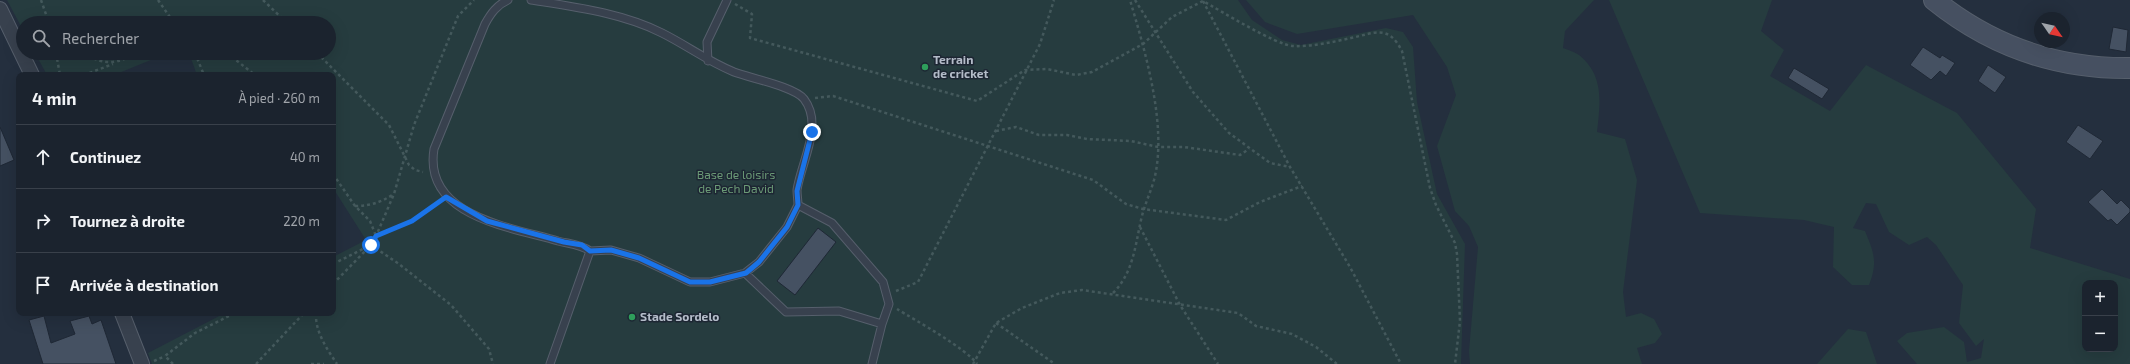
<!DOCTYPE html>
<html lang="fr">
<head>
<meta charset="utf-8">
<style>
	body { margin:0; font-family:"Exo 2",sans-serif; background:#242b36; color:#f1f3f6 }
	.controls { position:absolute; right:12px; bottom:12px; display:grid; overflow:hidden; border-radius:8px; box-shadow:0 4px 16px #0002 }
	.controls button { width:36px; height:36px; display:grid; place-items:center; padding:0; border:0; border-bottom:1px solid #39404a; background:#1b232e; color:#f1f3f6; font:20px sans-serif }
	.compass { position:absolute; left:2034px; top:12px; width:36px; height:36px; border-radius:50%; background:#1b232e; box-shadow:0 4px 16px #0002; rotate:124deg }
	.stop { position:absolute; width:12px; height:12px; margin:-9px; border:3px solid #1a73e8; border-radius:50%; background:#fff }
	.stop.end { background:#1a73e8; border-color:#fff; box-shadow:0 1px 4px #0008 }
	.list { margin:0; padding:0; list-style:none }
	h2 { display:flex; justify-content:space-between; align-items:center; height:52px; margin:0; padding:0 16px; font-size:17px }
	h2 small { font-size:13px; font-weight:400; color:#a0a4aa }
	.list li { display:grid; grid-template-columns:26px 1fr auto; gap:12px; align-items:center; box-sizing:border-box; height:64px; padding:0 16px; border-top:1px solid #39404a }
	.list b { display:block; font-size:15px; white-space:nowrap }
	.list em { font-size:13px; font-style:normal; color:#a0a4aa }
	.icon { flex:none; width:22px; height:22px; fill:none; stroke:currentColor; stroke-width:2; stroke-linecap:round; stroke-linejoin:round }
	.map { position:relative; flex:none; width:2130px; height:364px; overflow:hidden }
	.search { position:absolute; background:#1b232e; box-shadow:0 4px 16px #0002; left:16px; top:16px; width:320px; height:44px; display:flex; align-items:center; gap:10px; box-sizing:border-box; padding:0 14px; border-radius:22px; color:#a0a4aa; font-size:15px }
	.panel { position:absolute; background:#1b232e; box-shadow:0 4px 16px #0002; left:16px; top:72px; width:320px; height:244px; border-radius:8px }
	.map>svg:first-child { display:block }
	.green { fill:#263c3f; fill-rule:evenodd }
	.building { fill:#455162; stroke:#1f2835 }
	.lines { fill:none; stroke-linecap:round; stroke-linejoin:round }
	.service-casing { stroke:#565f6c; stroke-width:9 }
	.minor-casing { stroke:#565f6c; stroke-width:16 }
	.secondary-casing { stroke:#565f6c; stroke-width:22 }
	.path { stroke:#44595c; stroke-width:2.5; stroke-dasharray:3 3; stroke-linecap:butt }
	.service { stroke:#38414e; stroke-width:7 }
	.minor { stroke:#38414e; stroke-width:14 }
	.secondary { stroke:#465061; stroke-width:20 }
	.route { stroke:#1a73e8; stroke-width:5 }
	.leisure-dot { fill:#2e9e5b; stroke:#1d2633; stroke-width:1.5 }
	.labels { text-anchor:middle; stroke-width:3; stroke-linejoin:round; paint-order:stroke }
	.poi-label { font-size:12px; font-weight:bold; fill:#b4bcc9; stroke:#1d2633; text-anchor:start }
	.park-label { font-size:12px; fill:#6b9a76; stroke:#1d2633 }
</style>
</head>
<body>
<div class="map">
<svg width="2130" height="364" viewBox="0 0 2130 364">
	<rect width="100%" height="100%" fill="#242f3e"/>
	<path class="green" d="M7 0H1238L1252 20 1282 40 1301 45 1386 28 1403 32 1413 47 1417 102 1437 194 1465 244 1461 364H152L148 353 225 313H333V257L366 240 333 188V75H197L189 53H329V23H23V30Z
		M1246 0H1594L1565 31 1563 48C1568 50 1575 52 1579 55 1605 76 1600 104 1597 132L1625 139 1637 180 1623 292 1626 317 1641 313 1654 319 1662 334 1655 343 1637 348 1642 364H1470L1469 351 1478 247 1469 226 1455 211 1437 146 1456 95 1447 67 1413 15 1297 34 1265 22Z
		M1609 0H1772L1761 31 1784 50 1770 76 1830 111 1866 65 1957 113 2036 209 2030 248 2130 279V364H1917L1897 341 1907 333 1944 327 1964 342 1967 362 1981 358 1984 339 1976 346 1959 323 1963 285 1936 245 1927 237 1909 245 1889 232 1876 204 1866 203 1853 228 1865 231C1874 253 1878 262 1869 285H1852L1833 267 1834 227 1804 220 1700 213ZM2085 283H2115V349H2085Z
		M35 53H168L114 75H47Z
		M1848 329 1866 332 1877 364H1817Z"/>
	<path class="building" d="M2113 27 2128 30 2126 52 2109 49Z
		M1923 47 1940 58 1942 55 1955 63 1946 76 1940 71 1931 80 1910 65Z
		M1988 65 2006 77 1995 93 1978 81Z
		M1794 68 1829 89 1822 99 1788 78Z
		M2078 125 2103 141 2090 159 2066 142Z
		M0 127 14 160 0 166Z
		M2102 189 2117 204 2121 200 2130 209V212L2117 225 2111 219 2108 221 2088 202Z
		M818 228 836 242 795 295 777 281Z
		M44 316 51 343 75 334 70 321 89 316 92 324 101 320 116 364H43L29 320Z"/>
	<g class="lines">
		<defs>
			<path id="service" d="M508 0C497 5 491 13 485 24L434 149C423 216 510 227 558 241 570 244 580 244 590 251
				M531 0C575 7 622 13 662 33 688 46 707 61 734 72 750 78 795 87 804 99 824 125 801 162 797 190 797 195 798 200 798 205
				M708 61 707 42 727 0
				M745 273 786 312 839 311 882 324 872 364
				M550 364 590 251 611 250 639 258 690 282H710L745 273 759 262 787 227 798 205 832 223 883 282 889 304 882 324"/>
			<path id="minor" d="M0 9 32 75
				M122 313 142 364"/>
			<path id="secondary" d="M1934 0C1991 46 2057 69 2130 68"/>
		</defs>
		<use href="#service" class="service-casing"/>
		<use href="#minor" class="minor-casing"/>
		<use href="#secondary" class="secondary-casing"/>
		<path class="path" d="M41 0 49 23
			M158 0 174 23
			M263 0 287 23
			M1135 0 1193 92 1229 133 1270 163 1290 167
			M1203 1 1290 167 1350 267 1401 364
			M735 4 752 14 750 38 977 101 1025 70 1047 69 1076 75 1092 72 1143 44 1172 17 1203 1C1221 11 1276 45 1293 46 1311 47 1333 42 1351 38 1375 33 1388 24 1402 51L1430 188 1436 205 1455 243 1457 254 1460 321 1455 364
			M56 53 60 75
			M83 53C107 67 115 63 140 53
			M195 53 204 75
			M227 53 255 75
			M317 53 389 125 409 165 415 170 423 172
			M84 75 113 64
			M815 98 833 96 1093 180 1126 204 1143 209 1226 220 1260 202 1302 186
			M996 131 1016 127 1039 135H1067L1087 139 1131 141 1158 147H1184L1240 155 1249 149
			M333 174 355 206 370 221 376 236 371 245 333 284
			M440 201 411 221 376 236 394 194 414 125 458 16 474 0
			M355 206C371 206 381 202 394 194
			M1140 227 1180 305 1218 364
			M333 264 371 245 399 264 451 305 489 349 493 364
			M896 291 918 282 1040 44 1054 0
			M1113 293C1133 273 1135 247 1141 220 1144 206 1150 194 1154 180 1168 127 1145 51 1130 0
			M897 309C915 320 967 349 977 364
			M316 313C315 332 327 349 337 364
			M996 323 1055 364
			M154 361 165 356
			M173 364 165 356 195 333 235 313
			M256 364 304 313
			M311 364H324
			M973 364 996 323 1022 308 1060 293 1082 290 1238 313 1256 326 1292 334 1316 347 1337 364"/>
		<use href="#service" class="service"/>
		<use href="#minor" class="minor"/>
		<use href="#secondary" class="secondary"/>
	</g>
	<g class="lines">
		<path class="route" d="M371 245 376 236 412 221 446 197 487 221 564 242 582 245 590 251 611 250 639 258 690 282H710L746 273 759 262 787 227 798 205 797 191 812 132"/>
	</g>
	<g class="leisure-dot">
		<circle cx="925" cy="67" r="4"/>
		<circle cx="632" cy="317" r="4"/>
	</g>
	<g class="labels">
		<g class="poi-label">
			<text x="933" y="64">Terrain<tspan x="933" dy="14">de cricket</tspan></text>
			<text x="640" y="321">Stade Sordelo</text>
		</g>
		<g class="park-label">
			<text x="736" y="179">Base de loisirs<tspan x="736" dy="14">de Pech David</tspan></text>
		</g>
	</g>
</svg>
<div class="controls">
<button>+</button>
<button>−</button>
</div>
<svg class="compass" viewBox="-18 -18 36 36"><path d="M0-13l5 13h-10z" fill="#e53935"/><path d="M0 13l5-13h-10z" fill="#a0a4aa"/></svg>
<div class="stop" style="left:371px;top:245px"></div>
<div class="stop end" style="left:812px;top:132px"></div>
<div class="search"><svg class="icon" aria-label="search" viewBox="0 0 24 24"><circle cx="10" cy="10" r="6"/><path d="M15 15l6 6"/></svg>Rechercher</div>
<section class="panel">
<h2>4 min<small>À pied · 260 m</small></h2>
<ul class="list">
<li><svg class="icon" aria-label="ahead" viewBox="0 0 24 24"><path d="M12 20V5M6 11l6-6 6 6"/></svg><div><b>Continuez</b></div><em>40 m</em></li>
<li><svg class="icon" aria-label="right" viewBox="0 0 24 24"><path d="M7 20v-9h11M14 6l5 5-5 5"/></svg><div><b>Tournez à droite</b></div><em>220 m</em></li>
<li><svg class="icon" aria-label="arrive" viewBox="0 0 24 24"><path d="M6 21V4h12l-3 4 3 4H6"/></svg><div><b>Arrivée à destination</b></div></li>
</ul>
</section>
</div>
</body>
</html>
